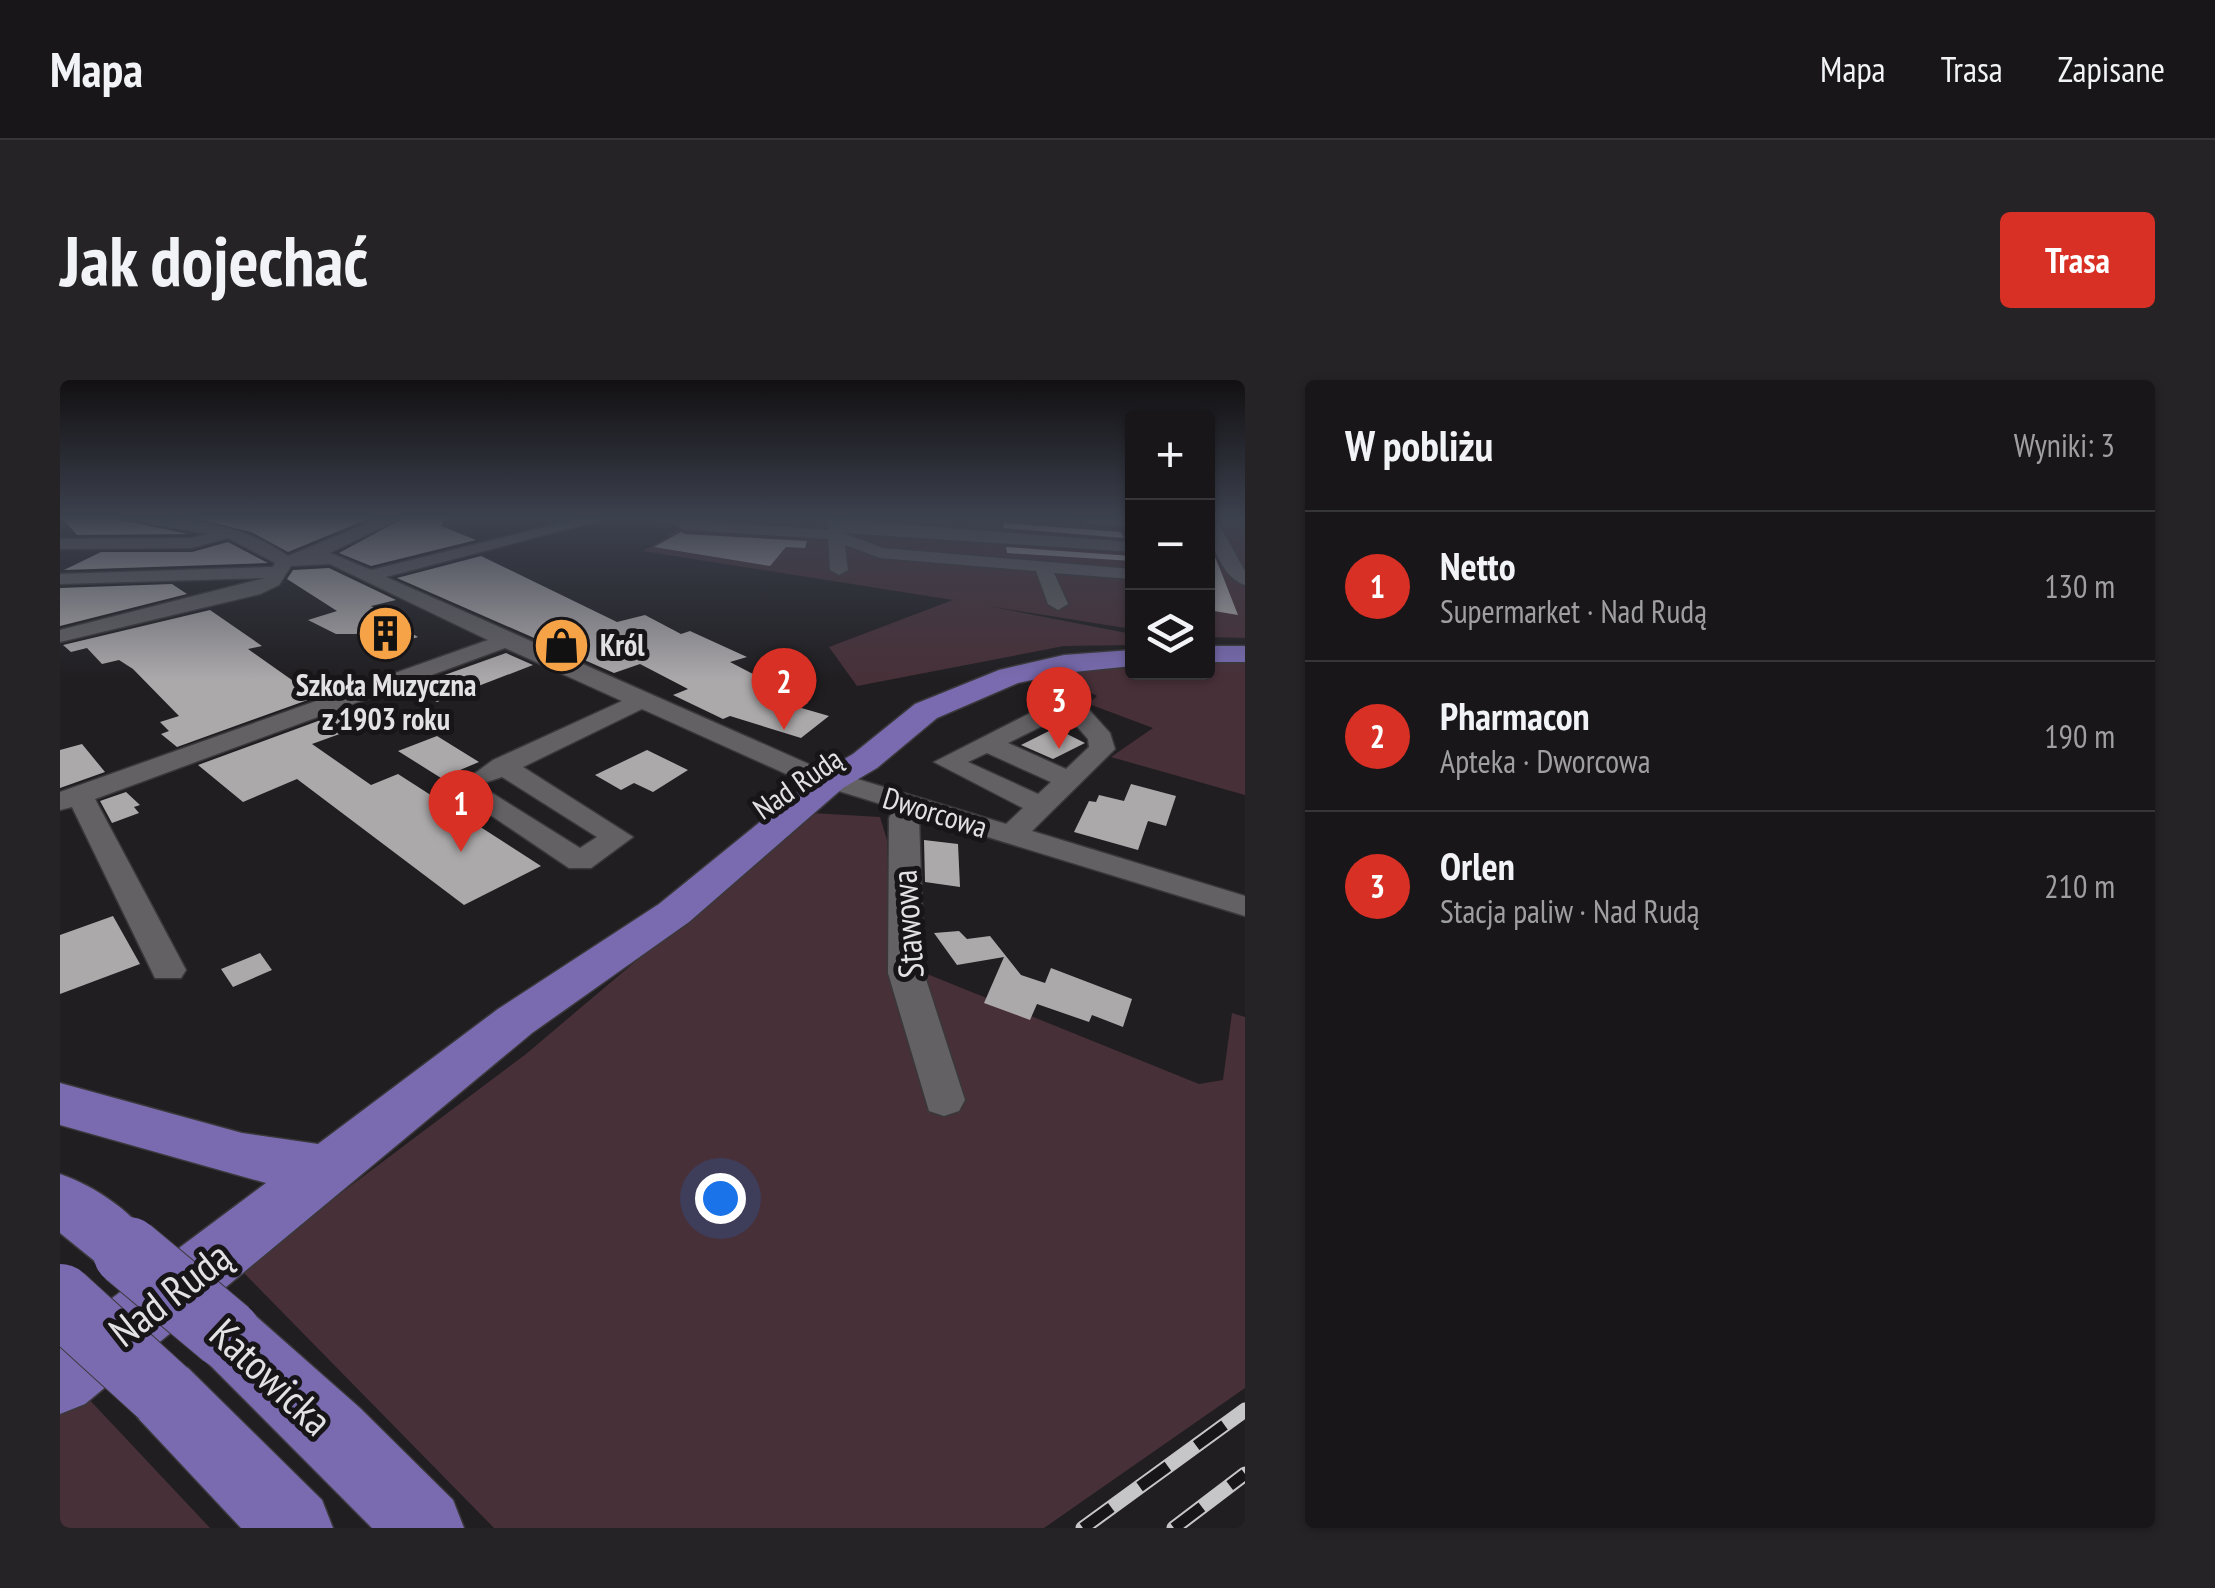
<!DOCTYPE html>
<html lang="pl">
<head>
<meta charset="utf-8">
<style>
	body { margin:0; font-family:"PT Sans Narrow",sans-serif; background:#252326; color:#f1f3f6 }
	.controls { position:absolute; right:30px; top:30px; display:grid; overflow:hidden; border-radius:10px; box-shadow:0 2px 8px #0004 }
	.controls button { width:90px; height:90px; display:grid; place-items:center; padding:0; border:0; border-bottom:2px solid #363538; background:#181619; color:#f1f3f6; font:50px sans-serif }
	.you { position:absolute; left:660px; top:818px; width:35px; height:35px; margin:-25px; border:8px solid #fff; border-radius:50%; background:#1a73e8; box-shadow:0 0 0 15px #1a73e833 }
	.badge { display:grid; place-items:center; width:65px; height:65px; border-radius:50%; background:#d93025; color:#fff; font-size:32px; font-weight:700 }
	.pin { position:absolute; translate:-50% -82px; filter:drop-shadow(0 2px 5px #0008) }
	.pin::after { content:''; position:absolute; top:52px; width:35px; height:30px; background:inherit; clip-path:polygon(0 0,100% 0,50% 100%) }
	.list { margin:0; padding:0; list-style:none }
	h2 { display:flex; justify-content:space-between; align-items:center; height:130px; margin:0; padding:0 40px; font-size:42px }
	h2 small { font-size:32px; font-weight:400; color:#9f9fa2 }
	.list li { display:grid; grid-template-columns:65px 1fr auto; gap:30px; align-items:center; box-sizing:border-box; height:150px; padding:0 40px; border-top:2px solid #363538 }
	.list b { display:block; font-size:38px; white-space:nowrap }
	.list p { margin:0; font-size:32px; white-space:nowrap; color:#9f9fa2 }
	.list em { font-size:32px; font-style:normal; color:#9f9fa2 }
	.icon { flex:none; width:55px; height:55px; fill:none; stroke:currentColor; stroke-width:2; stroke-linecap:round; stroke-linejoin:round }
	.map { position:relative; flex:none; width:1185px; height:1148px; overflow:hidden; border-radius:10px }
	header { display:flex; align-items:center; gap:60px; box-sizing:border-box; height:140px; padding:0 50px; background:#181619; border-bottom:2px solid #363538 }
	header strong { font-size:48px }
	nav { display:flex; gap:55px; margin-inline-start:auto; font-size:35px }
	.intro { display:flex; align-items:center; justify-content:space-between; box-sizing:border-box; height:240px; padding:0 60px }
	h1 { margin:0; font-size:70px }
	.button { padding:25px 45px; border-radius:10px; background:#d93025; color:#fff; font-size:35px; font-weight:700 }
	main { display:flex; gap:60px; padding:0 60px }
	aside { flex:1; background:#181619; border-radius:10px; box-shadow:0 2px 8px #0004 }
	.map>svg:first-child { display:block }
	.green { fill:#483038 }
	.building { fill:#aca9ab }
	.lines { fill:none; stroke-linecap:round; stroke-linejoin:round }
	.minor-casing { stroke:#3a383a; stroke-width:3 }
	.major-casing { stroke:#3a383a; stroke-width:3 }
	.minor { fill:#636164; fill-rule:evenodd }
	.major { fill:#7a6bb0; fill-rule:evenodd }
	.rail-casing { stroke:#c6c5c7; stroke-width:15 }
	.rail { stroke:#171517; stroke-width:11; stroke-dasharray:35; stroke-linecap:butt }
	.major-bridge-far1-casing { stroke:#3a383a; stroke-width:58; stroke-linecap:butt }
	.major-bridge-casing { stroke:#3a383a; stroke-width:72; stroke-linecap:butt }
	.major-bridge-far1 { stroke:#7a6bb0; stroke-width:55 }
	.major-bridge { stroke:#7a6bb0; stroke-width:70 }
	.labels { text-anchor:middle; stroke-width:10; stroke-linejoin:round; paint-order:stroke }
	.far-poi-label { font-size:30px; font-weight:bold; fill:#e2e1e3; stroke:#171517; text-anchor:start }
	.far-street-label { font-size:30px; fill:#e2e1e3; stroke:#171517 }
	.street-label { font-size:35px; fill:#e2e1e3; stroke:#171517 }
	.near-street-label { font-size:42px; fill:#e2e1e3; stroke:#171517 }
</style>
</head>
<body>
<header>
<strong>Mapa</strong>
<nav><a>Mapa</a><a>Trasa</a><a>Zapisane</a></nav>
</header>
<div class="intro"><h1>Jak dojechać</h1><a class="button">Trasa</a></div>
<main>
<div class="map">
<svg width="1185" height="1148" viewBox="0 0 1185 1148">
	<rect width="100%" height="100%" fill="#201e21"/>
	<path class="green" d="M562 139H1072V249L928 226 1072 254V265L1004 266 797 306 769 267 893 220 583 171 625 146 555 141Z
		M1148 139H1185V258L1148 257Z
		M1148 277H1185V415L1051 377 1093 348 1029 324 1037 316 1000 297 1005 289 1072 281V292H1148Z
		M751 433 820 437 827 460 830 579 1139 704 1163 700 1172 633 1185 637V1008L984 1148H434L180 889 466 674Z
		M24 1014 150 1148H0V1030Z"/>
	<path class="building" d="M3 139H57L128 154 17 155Z
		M138 139H308L228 172 191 152Z
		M342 139H384L381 146 416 160 311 186 279 173Z
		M943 143 1061 152 1064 158 944 148Z
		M621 152 625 154 747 161 745 168 726 167 710 186 594 167Z
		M1148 161 1160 189 1178 235 1148 230Z
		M168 162 208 183 4 190 41 172H132Z
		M946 167 1072 176V181L947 173Z
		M421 176 557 242 585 235 621 254 630 251 687 277 670 282 748 323 738 327 769 336 741 358 670 336 663 339 613 315 628 309 580 284 554 293 337 198Z
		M269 188 336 220 311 226 353 250 348 251 358 257 326 267 303 254H276L248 240 277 231 227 199 233 190Z
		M112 204 127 214 0 246V208Z
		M150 230 202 266 188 269 256 317 117 367 101 354 109 351 100 342 119 336 73 289 59 280 42 284 27 268 11 272 3 265Z
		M446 273 473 285 377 322 351 307Z
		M277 334 299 347 252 364 311 405 338 394 481 486 404 525 237 399 183 422 138 385Z
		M995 348 1025 363 993 379 961 365Z
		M377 356 419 382 381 398 338 371Z
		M22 364 45 392 0 408V370Z
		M587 370 628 390 593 412 574 403 561 410 535 395Z
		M1071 404 1116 416 1106 446 1088 441 1078 470 1014 452 1029 421 1036 422 1039 415 1064 421Z
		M66 412 80 425 74 427 79 433 52 443 40 421Z
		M864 460 898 464 900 507 865 502Z
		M53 536 80 584 0 614V555Z
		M899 551 907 559 930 556 961 595 985 603 991 588 1072 619 1063 647 1032 635 1029 642 977 624 970 640 924 623 944 577 897 585 874 553Z
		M200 573 212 590 173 607 161 589Z"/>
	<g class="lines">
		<defs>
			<path id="minor" d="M61 139C119 138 179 141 228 176L318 139H339L270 173 311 190 518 139H545L326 197 751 385 946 444 963 428 874 382 994 321 978 301 980 291 991 280H1007L1010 285 1001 299 1050 353 1055 369 972 451 1185 516V536L859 436 864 593 905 720 899 731 884 736 869 731 828 593 829 438 834 428 733 397 582 329 463 387 573 457 531 488H509L389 407 403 399 413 401 520 468 537 457 442 397 427 402 414 394 433 380 562 321 445 268 35 419 126 590 121 598H95L12 427 0 430V412L428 260 270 184 231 186 219 205 200 214 0 262V250L205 198 0 204V194L213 187 215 183 168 158 132 168 0 169V159L132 158 148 154ZM1006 334 1028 359 1029 367 1006 389 948 363ZM927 373 991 402 978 414 908 382Z
				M769 139 1072 162V172L784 153 823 168 1072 189V199L994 193 1008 224 998 230 988 224 976 191 820 178 785 165 788 190 779 195 770 190 768 159 625 150 617 145 625 140 768 150Z
				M1019 139H1072V147L1027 144Z
				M1148 139H1156L1185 191V205C1163 199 1148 161 1148 139Z"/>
			<path id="major" d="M1148 266H1185V282H1148Z
				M1072 270V286L1004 293 958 303 877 338 817 388 783 408 629 542 472 653 25 1024 0 1034V957L206 803 0 745V703L182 753 258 764 438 629 599 524 759 394 793 374 855 324 939 290 1004 275Z
				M0 794C35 806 79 835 95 868L86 887 64 895 42 887 0 853Z
				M166 922 190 931 300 1028 393 1120 404 1148H312L142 977 133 954 142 931Z
				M103 978 128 988 262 1120 273 1148H181L78 1038 68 1013 78 988Z"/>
		</defs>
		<use href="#minor" class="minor-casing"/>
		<use href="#major" class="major-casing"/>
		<use href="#minor" class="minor"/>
		<use href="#major" class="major"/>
		<defs>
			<path id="rail" d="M1023 1148 1185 1030
				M1114 1148 1185 1094"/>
		</defs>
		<use href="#rail" class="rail-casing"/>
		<use href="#rail" class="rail"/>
		<defs>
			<path id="major-bridge-far1" d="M64 868 71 874"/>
			<path id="major-bridge" d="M68 872 166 954
				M0 919 103 1013"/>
		</defs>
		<use href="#major-bridge-far1" class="major-bridge-far1-casing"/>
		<use href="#major-bridge" class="major-bridge-casing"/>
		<use href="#major-bridge-far1" class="major-bridge-far1"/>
		<use href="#major-bridge" class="major-bridge"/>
	</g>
	<linearGradient id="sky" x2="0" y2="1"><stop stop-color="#121012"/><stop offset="0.46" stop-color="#3c414e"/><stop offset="1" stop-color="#3c414e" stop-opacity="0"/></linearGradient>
	<rect width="1185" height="300" fill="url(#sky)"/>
	<defs>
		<symbol id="building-disc" viewBox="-11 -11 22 22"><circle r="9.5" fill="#f6a247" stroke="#171517"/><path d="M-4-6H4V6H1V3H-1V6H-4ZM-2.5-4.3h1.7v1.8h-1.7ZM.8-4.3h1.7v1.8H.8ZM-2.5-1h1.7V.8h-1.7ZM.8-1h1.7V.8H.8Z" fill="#111"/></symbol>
		<symbol id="shop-disc" viewBox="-11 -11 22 22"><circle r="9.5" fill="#f6a247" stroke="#171517"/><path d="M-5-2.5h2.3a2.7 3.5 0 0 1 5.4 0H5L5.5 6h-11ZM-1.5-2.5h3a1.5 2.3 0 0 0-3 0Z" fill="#111"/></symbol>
	</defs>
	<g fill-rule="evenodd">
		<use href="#building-disc" x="294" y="222" width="63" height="63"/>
		<use href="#shop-disc" x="470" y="234" width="63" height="63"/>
	</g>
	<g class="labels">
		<g class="far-poi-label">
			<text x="540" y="276">Król</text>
			<text x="326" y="316" text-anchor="middle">Szkoła Muzyczna<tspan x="326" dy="34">z 1903 roku</tspan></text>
		</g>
		<g class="far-street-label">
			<text transform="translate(738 404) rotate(-35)" y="10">Nad Rudą</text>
			<text transform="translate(875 433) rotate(17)" y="10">Dworcowa</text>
		</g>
		<g class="street-label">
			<text transform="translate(848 544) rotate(-94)" y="12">Stawowa</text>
		</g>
		<g class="near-street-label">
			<text transform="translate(110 914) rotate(-38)" y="15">Nad Rudą</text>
			<text transform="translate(211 997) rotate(43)" y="15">Katowicka</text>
		</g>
	</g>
</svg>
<div class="controls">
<button>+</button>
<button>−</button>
<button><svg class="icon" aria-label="layers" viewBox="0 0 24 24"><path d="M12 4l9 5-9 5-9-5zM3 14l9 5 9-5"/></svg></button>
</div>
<div class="you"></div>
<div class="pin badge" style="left:401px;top:472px">1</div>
<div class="pin badge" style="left:724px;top:350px">2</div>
<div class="pin badge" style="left:999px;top:369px">3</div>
</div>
<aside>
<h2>W pobliżu<small>Wyniki: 3</small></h2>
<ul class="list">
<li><span class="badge">1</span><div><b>Netto</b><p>Supermarket · Nad Rudą</p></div><em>130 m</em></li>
<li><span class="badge">2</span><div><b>Pharmacon</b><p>Apteka · Dworcowa</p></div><em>190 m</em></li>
<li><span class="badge">3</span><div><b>Orlen</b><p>Stacja paliw · Nad Rudą</p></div><em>210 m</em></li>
</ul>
</aside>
</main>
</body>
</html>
